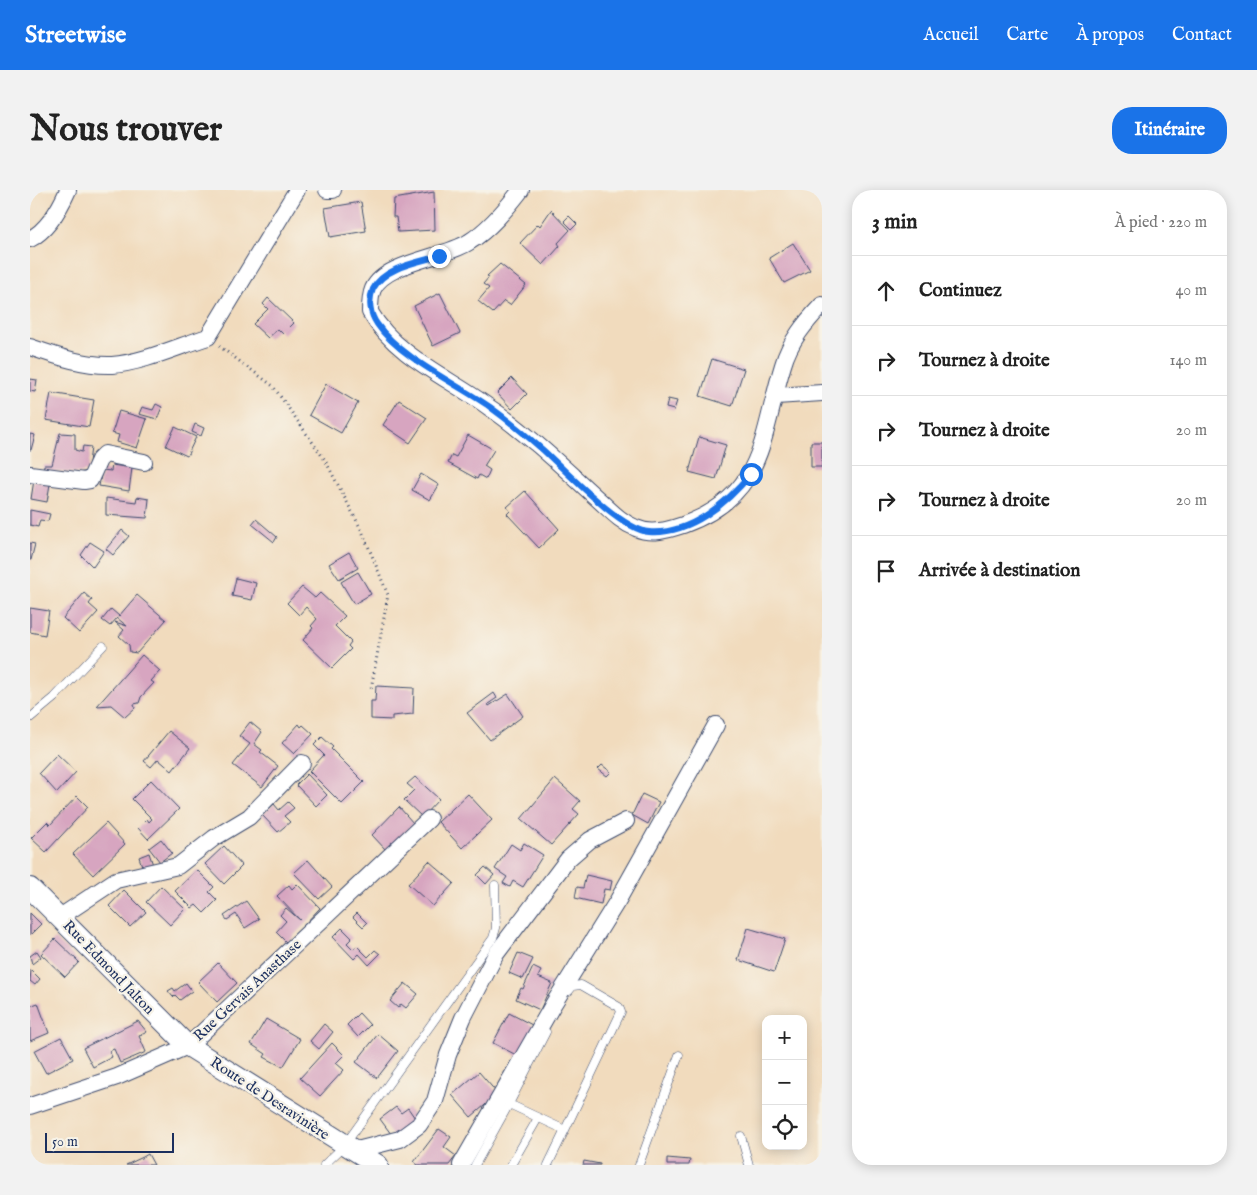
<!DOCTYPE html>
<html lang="fr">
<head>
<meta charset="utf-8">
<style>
	body { margin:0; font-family:"IM FELL English",serif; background:#f2f2f2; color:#222 }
	.controls { position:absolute; right:15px; bottom:15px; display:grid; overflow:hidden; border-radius:10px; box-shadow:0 2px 12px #0003 }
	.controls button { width:45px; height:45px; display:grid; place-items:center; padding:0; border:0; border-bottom:1px solid #e0e0e0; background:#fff; color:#222; font:25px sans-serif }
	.scale { position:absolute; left:15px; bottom:12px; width:129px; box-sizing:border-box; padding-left:5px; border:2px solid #1b2f5e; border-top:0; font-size:14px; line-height:18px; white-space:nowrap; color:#1b2f5e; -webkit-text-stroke:4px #f7f3e8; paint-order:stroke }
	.stop { position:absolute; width:15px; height:15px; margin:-11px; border:4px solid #1a73e8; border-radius:50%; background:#fff }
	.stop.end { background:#1a73e8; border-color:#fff; box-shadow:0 1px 5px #0008 }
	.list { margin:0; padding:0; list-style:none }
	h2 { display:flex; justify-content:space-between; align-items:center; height:65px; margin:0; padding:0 20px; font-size:21px }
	h2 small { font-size:16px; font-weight:400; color:#767676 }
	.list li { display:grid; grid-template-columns:32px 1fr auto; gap:15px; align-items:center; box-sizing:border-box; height:70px; padding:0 20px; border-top:1px solid #e0e0e0 }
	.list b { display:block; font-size:19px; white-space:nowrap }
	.list em { font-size:16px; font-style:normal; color:#767676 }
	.icon { flex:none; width:28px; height:28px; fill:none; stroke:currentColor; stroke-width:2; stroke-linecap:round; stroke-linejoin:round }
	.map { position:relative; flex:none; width:792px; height:975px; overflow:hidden; border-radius:20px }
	header { display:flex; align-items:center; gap:30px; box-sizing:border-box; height:70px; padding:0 25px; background:#1a73e8; color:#fff }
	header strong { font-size:24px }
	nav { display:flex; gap:28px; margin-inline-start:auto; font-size:18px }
	.intro { display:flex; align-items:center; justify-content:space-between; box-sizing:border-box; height:120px; padding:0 30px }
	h1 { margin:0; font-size:35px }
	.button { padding:12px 22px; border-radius:20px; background:#1a73e8; color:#fff; font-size:18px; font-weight:700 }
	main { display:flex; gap:30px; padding:0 30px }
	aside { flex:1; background:#fff; border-radius:20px; box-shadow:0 2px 12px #0003 }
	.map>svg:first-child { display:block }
	.building { fill:#d7a5c0 }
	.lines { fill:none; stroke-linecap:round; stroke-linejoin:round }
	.service-casing { stroke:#3b496c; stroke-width:9 }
	.minor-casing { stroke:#3b496c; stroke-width:18 }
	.tertiary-casing { stroke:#3b496c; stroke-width:22 }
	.path { stroke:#3b496c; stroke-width:3; stroke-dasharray:1 4; stroke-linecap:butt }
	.service { stroke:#fff; stroke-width:8 }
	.minor { stroke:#fff; stroke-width:16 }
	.tertiary { stroke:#fff; stroke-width:20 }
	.route { stroke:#1a73e8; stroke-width:6 }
	.labels { text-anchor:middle; stroke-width:4.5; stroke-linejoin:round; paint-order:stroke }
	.street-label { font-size:15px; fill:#1b2f5e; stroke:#f7f3e8 }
</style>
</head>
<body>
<header>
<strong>Streetwise</strong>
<nav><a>Accueil</a><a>Carte</a><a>À propos</a><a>Contact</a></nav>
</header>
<div class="intro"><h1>Nous trouver</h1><a class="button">Itinéraire</a></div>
<main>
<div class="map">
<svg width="792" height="975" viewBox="0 0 792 975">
	<rect width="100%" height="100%" fill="#f7f3e8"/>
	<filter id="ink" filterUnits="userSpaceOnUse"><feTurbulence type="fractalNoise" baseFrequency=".02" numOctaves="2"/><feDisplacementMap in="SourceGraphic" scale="10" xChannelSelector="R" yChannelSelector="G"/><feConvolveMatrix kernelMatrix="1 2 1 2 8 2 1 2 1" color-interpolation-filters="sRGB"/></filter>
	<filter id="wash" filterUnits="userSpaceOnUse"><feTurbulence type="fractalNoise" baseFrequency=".0096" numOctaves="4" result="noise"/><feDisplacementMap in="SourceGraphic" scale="20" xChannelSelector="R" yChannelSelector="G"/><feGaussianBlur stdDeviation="1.12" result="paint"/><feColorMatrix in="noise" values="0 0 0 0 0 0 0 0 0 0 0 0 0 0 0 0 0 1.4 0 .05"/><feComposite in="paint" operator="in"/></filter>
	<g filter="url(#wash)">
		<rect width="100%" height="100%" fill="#f1dbbd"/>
		<g id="blocks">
			<path class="building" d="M404 2 405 40 368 42 366 27H363L364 9Z
				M331 12 336 41 300 47 295 18Z
				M521 20 540 40 528 53 530 56 513 75 490 53 508 34 510 36Z
				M539 26 547 34 542 39 534 31Z
				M763 53 780 80 754 93 739 68Z
				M470 74 496 95 480 115 474 111 463 123 448 111 459 98 453 94 459 87 457 86Z
				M410 103 430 143 403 156 384 116Z
				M238 108 264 133 253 144 248 139 238 148 223 134 238 119 233 114Z
				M682 169 714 179 702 216 670 206Z
				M482 188 497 204 482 219 467 203Z
				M0 189 7 190 5 202 0 201Z
				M296 194 328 213 311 243 279 225Z
				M21 203 64 210 59 237 16 230Z
				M638 209 647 211 644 220 636 218Z
				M369 210 397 228 380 253 353 235Z
				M126 214 132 217 127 229 109 224 112 217 123 220Z
				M89 221 117 229 107 258 87 252 89 245 82 243Z
				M165 234 174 238 171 246 162 242Z
				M145 237 166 247 157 266 136 256Z
				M30 243 45 244V260L52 262 53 256 61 257 58 281 48 283 13 281 14 275H22Z
				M0 244 5 245 1 260H0Z
				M438 245 464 260 454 276 460 280 456 289 449 285 447 289 418 273 422 265 426 267Z
				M669 247 696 255 686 289 659 282Z
				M781 252H792V277H781Z
				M82 275 102 278 99 301 69 296 72 280 81 281Z
				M391 284 409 295 400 310 382 300Z
				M4 290 20 294 17 312 1 309Z
				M495 301 529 339 509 358 477 324 480 321 477 317Z
				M107 307 119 309 117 328 76 325V308L106 312Z
				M0 320 20 324 18 331 10 330 8 337 0 335Z
				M226 329 247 347 244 352 222 334Z
				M92 340 99 346 83 365 76 359Z
				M60 352 74 361 63 377 51 365Z
				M0 353 5 354 1 370H0Z
				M319 362 328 378 309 389 299 374Z
				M328 382 341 404 324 414 311 392Z
				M206 388 226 393 222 410 202 406Z
				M272 397 285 408 290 403 315 426 305 436 321 452 318 456 321 459 302 478 273 450 283 438 281 436 287 429 276 417 269 425 257 413Z
				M54 403 62 410 59 414 68 422 49 443 33 428Z
				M107 405 136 430 107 463 100 462 99 455 89 446 94 440 85 432 97 436 87 428 80 436 72 430 81 419 89 426Z
				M0 418 19 421 15 445 0 442Z
				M112 465 130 481 121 491 124 493 111 507 109 513 104 514 105 518 95 527 81 515 67 516Z
				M346 496 384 498 383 524 362 526V530L341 529V511H345Z
				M464 503 467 508 458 514 459 516 478 504 493 526 460 550 437 523Z
				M220 532 232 542 224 554 232 560 230 562 248 576 232 597 203 575 220 554 209 546Z
				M269 534 271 537 273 535 283 544 264 564 252 553Z
				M139 541 160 558 142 581 128 569 121 577 114 571Z
				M292 547 303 557 301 559 334 592 312 614 279 581 294 565 284 555Z
				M27 564 46 582 27 603 9 583Z
				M572 575 581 582 577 586 568 579Z
				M277 584 297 605 286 616 266 595Z
				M385 587 409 609 392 627 374 610 384 600 377 594Z
				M525 589 550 611 543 619 549 624 521 655 491 629Z
				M121 590 149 619 118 649 108 638 117 629 119 632 122 629 102 609Z
				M438 604 462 630 432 658 408 632Z
				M612 604 629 612 618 634 602 625Z
				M47 606 58 617 16 662 1 648 17 632 20 635Z
				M258 612 264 618 254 626 260 632 248 642 232 625 244 614 249 620Z
				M369 617 384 634 356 660 342 645Z
				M76 633 95 654 63 685 43 664Z
				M131 649 142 663 130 672 119 658Z
				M494 653 513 665 493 697 483 691 480 697 473 693 477 687 465 679 481 654 490 660Z
				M194 656 212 676 194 694 175 674Z
				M119 663 123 675 113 679 109 667Z
				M278 670 302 697 289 709 264 683Z
				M399 671 424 693 403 716 378 694Z
				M455 677 464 685 456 694 447 685Z
				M167 680 184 697 179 702 187 710 174 723 166 715 162 718 145 701Z
				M556 685 582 691 580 700 574 699 571 714 545 708 547 697 553 698Z
				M267 694 290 718 257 753 246 742 256 731 250 725 256 718 270 730 247 706 259 695 262 699Z
				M131 696 155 719 140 735 116 712Z
				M94 700 116 722 100 737 79 716Z
				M216 711 229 729 215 738 206 724 197 730 194 726Z
				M0 723 11 734 0 745Z
				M327 723 337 733 333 737 323 727Z
				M312 738 322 748 317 753 323 759 327 756 338 767 345 760 350 764 339 775 329 764 324 769 303 747Z
				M718 738 755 749 744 782 708 770Z
				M25 749 49 772 35 787 11 764Z
				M7 761 11 767 2 774 0 766Z
				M488 763 503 769 493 789 479 783Z
				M188 773 207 793 187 812 168 792Z
				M503 777 511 781 508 787 522 793 510 820 486 809 491 798 493 799Z
				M1 780 10 789 5 795 0 791Z
				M156 793 162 801 150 810 145 805 143 807 138 801 143 798 145 801Z
				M375 793 388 804 376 818 371 814 368 818 360 811Z
				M8 813 19 843 0 851V816Z
				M329 823 340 835 328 847 317 835Z
				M479 823 506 837 490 867 463 853Z
				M236 829 270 849 253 877 234 867 236 864 221 854Z
				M108 831 117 842 109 846 116 862 90 873 84 859 79 861 82 867 63 877 53 858Z
				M294 834 303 842 289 859 280 851Z
				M348 844 368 861 347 888 326 872Z
				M31 847 43 869 16 883 4 861Z
				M302 853 314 865 306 873 314 880 290 906 270 888Z
				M449 882 468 904 441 927 422 905Z
				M366 917 371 923 378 918 387 931 364 948 350 929Z
				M409 939 421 947 414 957 426 966 419 975H388L384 972Z
				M118 964 124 975H96L113 967Z
				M637 968 660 970 659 975H637Z
				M554 971 570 974V975H553Z"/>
		</g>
	</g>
	<g filter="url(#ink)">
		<use href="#blocks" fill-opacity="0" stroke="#3b496c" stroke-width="1"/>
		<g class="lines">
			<defs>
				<path id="service" d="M0 528 24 508 73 456
					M516 842 479 914 535 940 518 975
					M535 940 591 822 589 817 551 795 543 796 539 801
					M711 946 719 975
					M294 975 314 956 463 748 466 738 465 695
					M445 975 479 914
					M481 975 508 928
					M609 975 649 865"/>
				<path id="minor" d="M297 0H303
					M491 0C477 18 459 40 439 52 415 68 355 72 343 99 340 106 340 115 340 122 366 167 420 188 460 218 477 229 492 242 508 255 529 273 549 292 570 311 581 321 591 332 606 338 621 345 638 340 653 335 736 305 731 246 753 175 760 151 775 133 792 115
					M0 49C18 40 30 18 38 0
					M0 157C26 166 54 176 82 175 112 173 149 156 178 147L267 0
					M746 206 792 203
					M0 284 54 291 60 290 69 270 75 264 114 272
					M30 727 86 690 148 676 184 648 219 627 272 573
					M0 916 87 887 158 856 399 629
					M323 961 370 949 389 935 405 911 418 865 433 828 466 764 538 669 560 650 596 631
					M431 975 524 813 588 710 686 535"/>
				<path id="tertiary" d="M0 698 158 856 348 975"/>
			</defs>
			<use href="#service" class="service-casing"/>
			<use href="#minor" class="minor-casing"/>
			<use href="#tertiary" class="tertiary-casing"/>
			<path class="path" d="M189 156 243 196 295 270 332 341 358 405 341 499"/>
			<use href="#service" class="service"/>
			<use href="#minor" class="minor"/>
			<use href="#tertiary" class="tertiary"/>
		</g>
	</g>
	<g class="lines" filter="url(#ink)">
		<path class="route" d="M409 66C389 72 354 77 343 99 338 111 340 124 347 134 369 167 427 194 460 217 478 230 496 245 513 260 535 280 591 340 619 342 660 345 697 313 721 284"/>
	</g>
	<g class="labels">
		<g class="street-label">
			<text transform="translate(79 777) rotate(46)" y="5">Rue Edmond Jalton</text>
			<text transform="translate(217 800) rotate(-43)" y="5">Rue Gervais Anasthase</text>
			<text transform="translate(240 908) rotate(33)" y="5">Route de Desravinière</text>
		</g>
	</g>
</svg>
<div class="controls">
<button>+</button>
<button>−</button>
<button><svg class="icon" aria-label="locate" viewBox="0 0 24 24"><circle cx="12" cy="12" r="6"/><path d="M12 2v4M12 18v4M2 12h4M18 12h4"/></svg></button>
</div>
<div class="scale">50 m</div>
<div class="stop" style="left:721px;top:284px"></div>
<div class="stop end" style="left:409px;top:66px"></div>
</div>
<aside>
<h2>3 min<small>À pied · 220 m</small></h2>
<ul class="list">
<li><svg class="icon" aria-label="ahead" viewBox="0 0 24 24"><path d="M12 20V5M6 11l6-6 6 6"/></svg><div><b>Continuez</b></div><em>40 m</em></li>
<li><svg class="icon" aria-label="right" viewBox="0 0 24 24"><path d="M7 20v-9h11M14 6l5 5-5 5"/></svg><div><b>Tournez à droite</b></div><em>140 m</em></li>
<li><svg class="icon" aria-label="right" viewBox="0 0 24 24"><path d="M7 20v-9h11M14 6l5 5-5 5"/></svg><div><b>Tournez à droite</b></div><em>20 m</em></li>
<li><svg class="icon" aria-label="right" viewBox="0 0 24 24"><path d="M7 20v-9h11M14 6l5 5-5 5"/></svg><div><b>Tournez à droite</b></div><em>20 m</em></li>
<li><svg class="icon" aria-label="arrive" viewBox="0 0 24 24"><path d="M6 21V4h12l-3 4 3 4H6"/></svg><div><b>Arrivée à destination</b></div></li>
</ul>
</aside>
</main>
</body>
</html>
